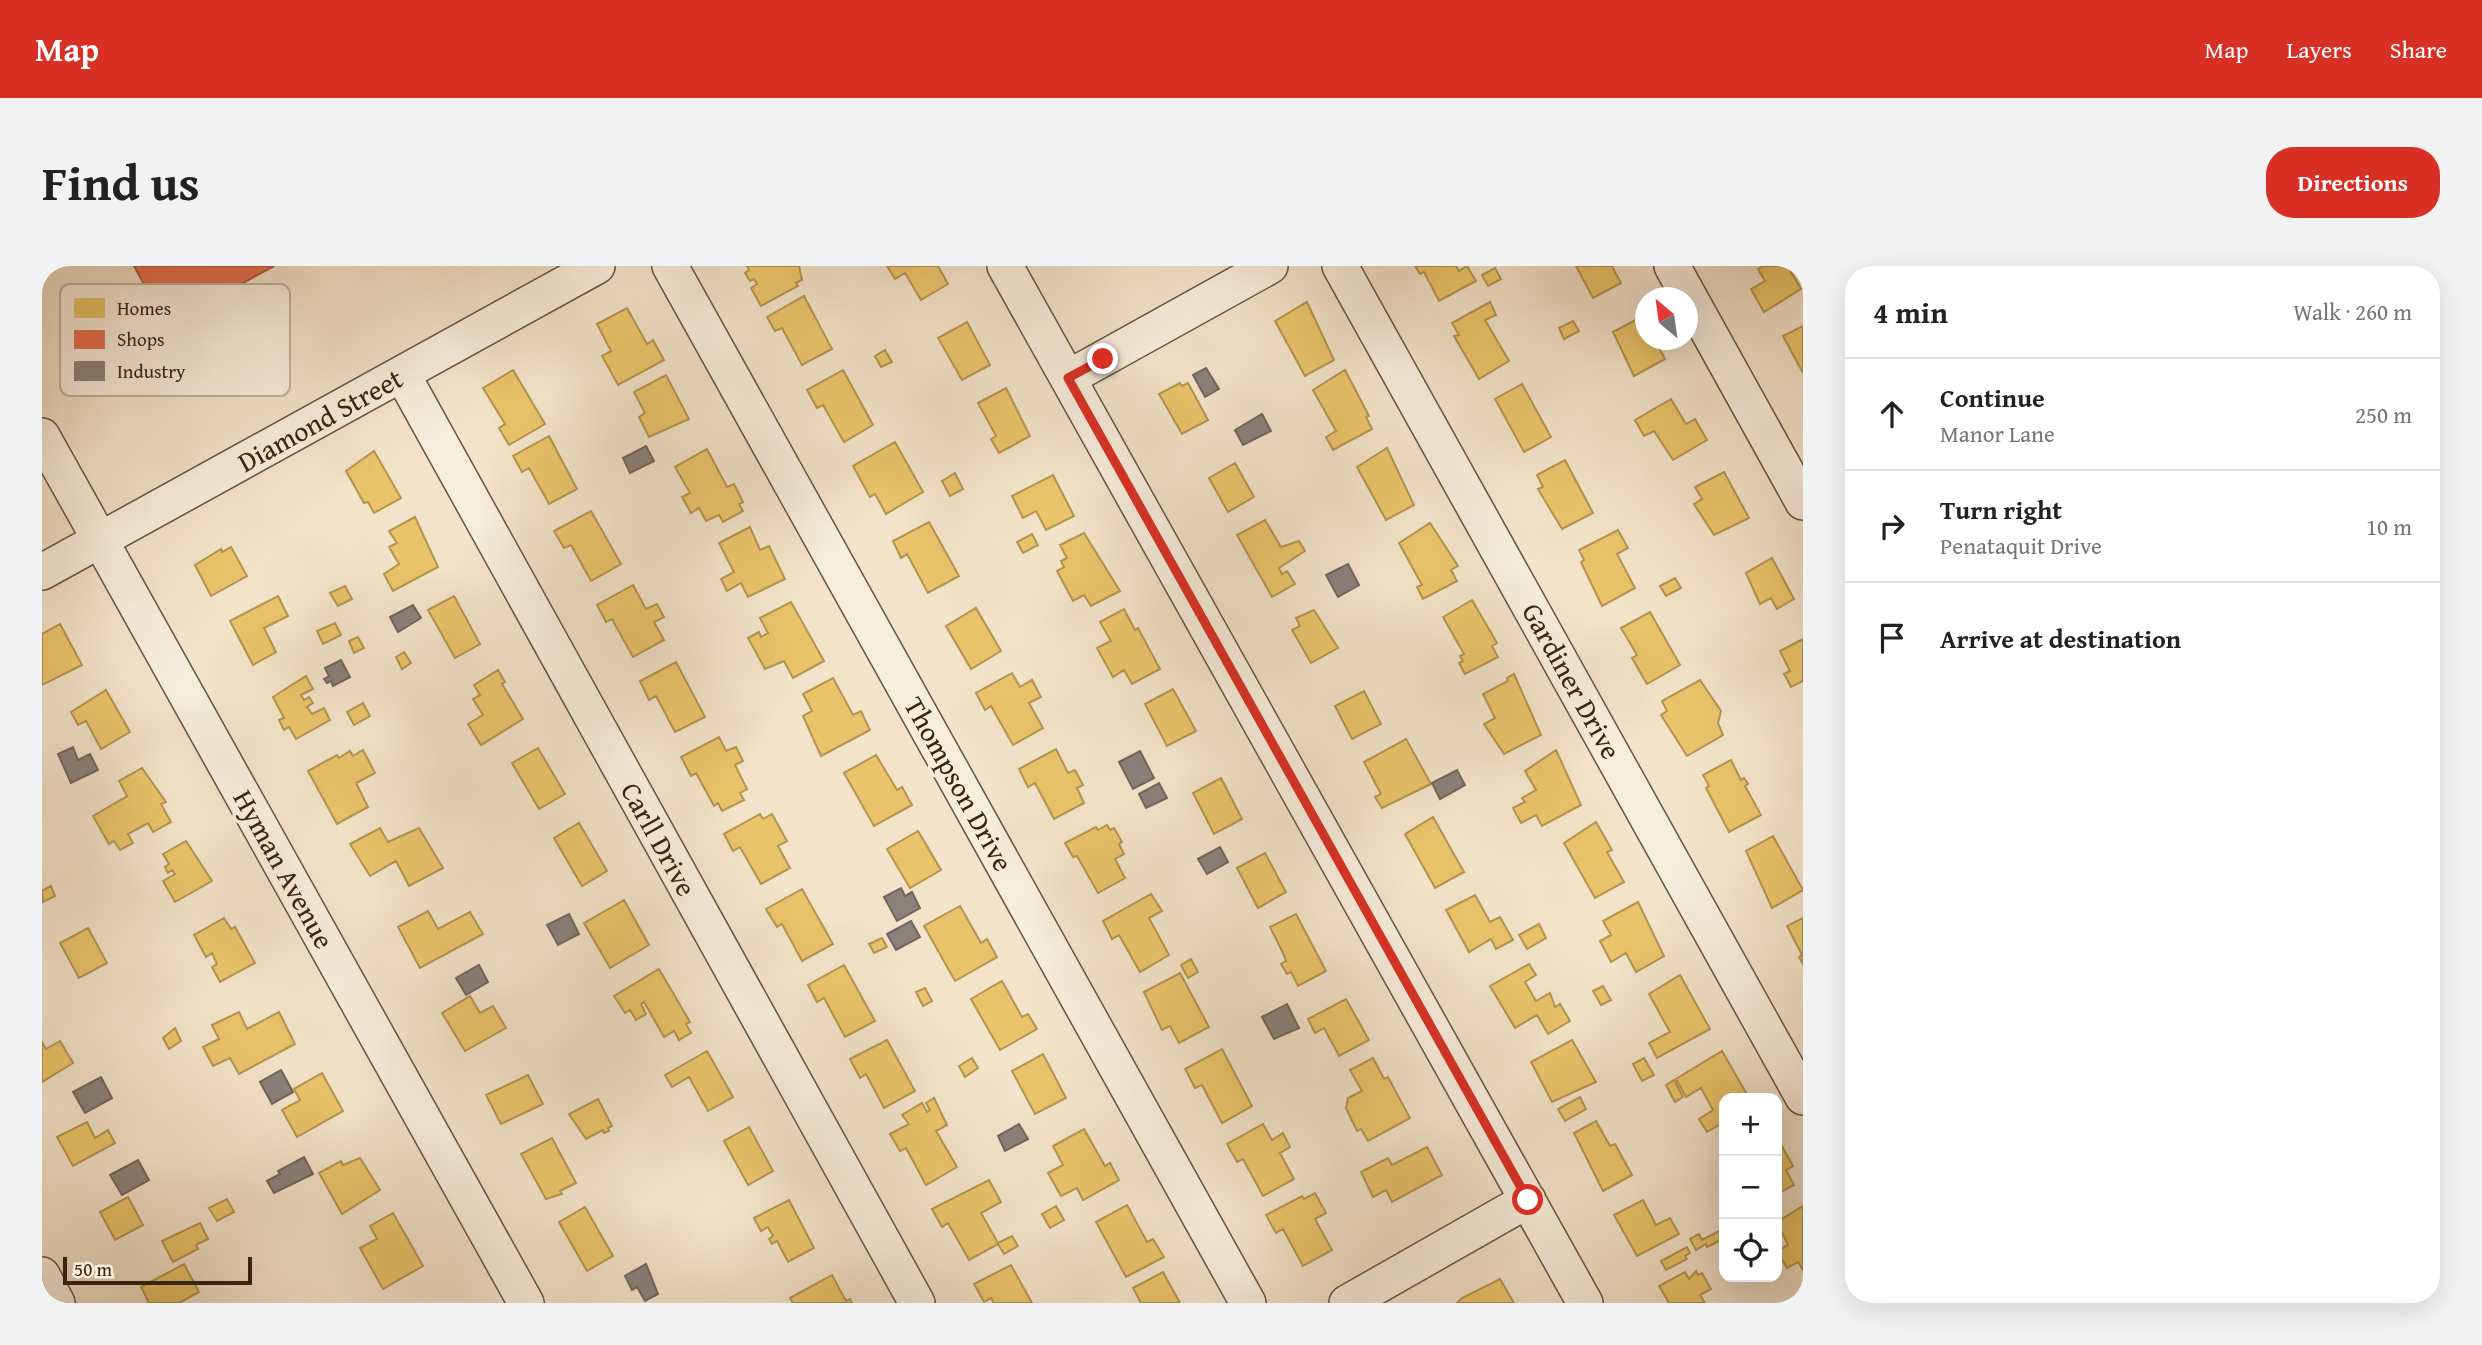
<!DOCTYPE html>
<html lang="en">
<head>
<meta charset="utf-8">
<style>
	body { margin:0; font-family:"Gentium Book Plus",serif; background:#f2f2f2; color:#222 }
	.controls { position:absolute; right:21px; bottom:21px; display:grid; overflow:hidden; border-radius:14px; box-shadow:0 7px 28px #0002 }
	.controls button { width:63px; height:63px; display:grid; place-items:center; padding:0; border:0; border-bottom:2px solid #e0e0e0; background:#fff; color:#222; font:35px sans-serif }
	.compass { position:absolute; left:1593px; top:21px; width:63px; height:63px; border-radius:50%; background:#fff; box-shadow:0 7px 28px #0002; rotate:331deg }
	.scale { position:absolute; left:21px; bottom:18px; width:189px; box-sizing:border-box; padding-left:7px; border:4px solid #3a240b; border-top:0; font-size:19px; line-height:24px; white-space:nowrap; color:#3a240b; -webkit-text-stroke:5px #f7eddd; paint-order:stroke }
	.stop { position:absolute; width:21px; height:21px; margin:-16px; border:5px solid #d93025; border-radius:50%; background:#fff }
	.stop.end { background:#d93025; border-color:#fff; box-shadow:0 2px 7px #0008 }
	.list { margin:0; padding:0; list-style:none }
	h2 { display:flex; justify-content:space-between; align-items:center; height:91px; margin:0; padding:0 28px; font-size:30px }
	h2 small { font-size:23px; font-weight:400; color:#767676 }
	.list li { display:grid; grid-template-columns:46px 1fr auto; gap:21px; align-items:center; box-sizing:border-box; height:112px; padding:0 28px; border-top:2px solid #e0e0e0 }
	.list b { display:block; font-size:26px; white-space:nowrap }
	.list p { margin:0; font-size:23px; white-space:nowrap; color:#767676 }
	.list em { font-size:23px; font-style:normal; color:#767676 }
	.icon { flex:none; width:38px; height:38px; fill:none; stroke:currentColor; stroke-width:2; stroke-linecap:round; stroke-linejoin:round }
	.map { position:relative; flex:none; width:1761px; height:1037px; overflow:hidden; border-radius:28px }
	header { display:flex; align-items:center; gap:42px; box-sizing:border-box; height:98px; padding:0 35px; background:#d93025; color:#fff }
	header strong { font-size:33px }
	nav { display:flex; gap:38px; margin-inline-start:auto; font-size:24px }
	.intro { display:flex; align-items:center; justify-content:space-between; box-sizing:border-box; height:168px; padding:0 42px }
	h1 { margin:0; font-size:49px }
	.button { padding:18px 32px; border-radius:28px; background:#d93025; color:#fff; font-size:24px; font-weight:700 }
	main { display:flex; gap:42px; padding:0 42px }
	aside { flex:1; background:#fff; border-radius:28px; box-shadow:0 7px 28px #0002 }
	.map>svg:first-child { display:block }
	.homes { fill:#e9c46a; stroke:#b4944e; stroke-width:2 }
	.shops { fill:#e76f51; stroke:#b3583c; stroke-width:2 }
	.industry { fill:#8a817c; stroke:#72655a; stroke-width:2 }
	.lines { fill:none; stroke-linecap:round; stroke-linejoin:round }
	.minor-casing { stroke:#68543b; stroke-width:38 }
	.minor { stroke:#f7eddd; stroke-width:35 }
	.route { stroke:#d93025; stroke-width:9 }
	.labels { text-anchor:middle; stroke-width:7; stroke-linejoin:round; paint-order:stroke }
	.street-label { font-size:28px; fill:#3a240b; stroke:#f7eddd }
	.key { fill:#f7eddd; stroke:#beb19e; stroke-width:2 }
	.key-label { font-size:19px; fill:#3a240b }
</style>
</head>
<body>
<header>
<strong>Map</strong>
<nav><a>Map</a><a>Layers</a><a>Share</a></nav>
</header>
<div class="intro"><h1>Find us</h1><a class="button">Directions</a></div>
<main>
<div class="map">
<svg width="1761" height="1037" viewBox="0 0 1761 1037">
	<rect width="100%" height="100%" fill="#f2e3ca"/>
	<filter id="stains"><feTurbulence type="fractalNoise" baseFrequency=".00286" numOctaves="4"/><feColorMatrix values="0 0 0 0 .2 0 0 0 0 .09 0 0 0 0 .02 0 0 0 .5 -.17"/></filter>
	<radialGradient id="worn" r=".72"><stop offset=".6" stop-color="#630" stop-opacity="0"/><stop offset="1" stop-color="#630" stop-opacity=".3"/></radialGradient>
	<path class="homes" d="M705 0H757L760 14 754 17 756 20 719 40 709 22 715 18 712 13 708 15 703 7 707 4Z
		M845 0H896L906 18 879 34 863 7 853 13Z
		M1373 0H1414L1417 5 1425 0 1434 15 1397 35 1382 6 1378 8Z
		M1534 0H1570L1579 17 1551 32Z
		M1721 0H1750L1747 2 1759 23 1722 46 1709 23 1723 15 1716 3Z
		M1453 2 1459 13 1446 20 1440 9Z
		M762 30 790 83 760 99 740 62 733 65 725 51Z
		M1265 36 1292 94 1263 110 1233 55Z
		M1448 36 1454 49 1443 54 1467 95 1437 113 1412 70 1417 69 1410 57Z
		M585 42 605 78 611 74 622 94 576 119 560 90 569 85 555 58Z
		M1599 51 1604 59V74H1613L1623 93 1592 110 1571 66Z
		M1531 55 1537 65 1522 73 1517 62Z
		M925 56 948 99 920 114 896 72Z
		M1761 60V107L1741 70Z
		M843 84 850 96 839 101 833 90Z
		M471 104 503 158 467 179 457 162 463 158 441 122Z
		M801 104 831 159 802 176 781 139 775 142 765 124Z
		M1303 104 1327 150 1324 151 1330 163 1291 184 1284 171 1294 165 1271 124Z
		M624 109 647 153 607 171 597 151 603 147 592 126Z
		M1138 117 1140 120 1146 117 1166 154 1140 168 1117 128Z
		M1480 118 1509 171 1482 186 1453 133Z
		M964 122 988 170 957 187 949 173 954 170 936 137Z
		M1629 133 1644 158 1653 153 1665 174 1631 194 1612 165 1602 170 1593 154Z
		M507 170 535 223 507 238 487 202 480 206 471 190Z
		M853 176 881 226 844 248 833 228 828 231 811 200Z
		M1345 182 1372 239 1344 254 1315 201Z
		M665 183 685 221 692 218 701 236 697 238 701 245 681 256 677 249 664 255 657 242 649 247 640 231 648 227 633 201Z
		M332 185 359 232 332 247 326 236 322 237 304 205Z
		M1523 194 1551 247 1520 263 1496 223 1501 221 1495 209Z
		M1193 197 1212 231 1186 246 1167 212Z
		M1682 206 1707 252 1672 269 1652 238 1660 233 1653 221Z
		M913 207 921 223 908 230 900 215Z
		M1011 209 1032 250 1004 264 994 245 981 252 970 230Z
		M549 245 579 298 549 315 529 279 522 282 512 265Z
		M373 251 396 301 351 325 342 308 357 298 347 281 355 277 347 265Z
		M1223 254 1239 281 1257 275 1263 285 1237 302 1240 308 1245 305 1253 318 1230 331 1195 269Z
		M887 256 917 310 886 327 865 288 859 292 851 275Z
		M1388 257 1416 300 1409 304 1415 315 1381 333 1375 321 1380 319 1357 277Z
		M708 261 718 284 727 280 743 313 706 331 699 317 685 325 679 313 692 306 677 277Z
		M1576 264 1586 282 1575 288 1593 322 1560 340 1539 296 1542 294 1537 284Z
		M1042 267 1078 325 1049 340 1042 329 1031 335 1015 305 1022 301 1019 295 1025 292 1018 279Z
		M990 268 996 279 981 287 975 276Z
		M189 281 205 310 169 330 153 299 179 283 180 286Z
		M1730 292 1752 333 1735 343 1729 332 1718 338 1704 307Z
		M1633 312 1639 322 1624 330 1618 320Z
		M591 319 604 343 615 338 622 351 612 356 622 374 591 391 570 353 564 356 555 339Z
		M303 320 310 333 296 340 288 327Z
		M236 330 246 350 222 362 234 386 211 399 188 355Z
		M412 330 438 378 413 392 386 344Z
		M1430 334 1455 377 1450 380 1456 391 1423 408 1417 397 1421 395 1418 390 1422 388 1401 351Z
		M749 336 782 395 751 412 742 395 723 403 706 372 717 366 719 371 726 367 718 352Z
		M934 342 959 385 929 403 904 360Z
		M1082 343 1093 364 1096 362 1118 403 1090 418 1082 404 1071 411 1055 382 1069 375 1058 356Z
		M1272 344 1296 382 1269 397 1250 364 1258 360 1254 352Z
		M1608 346 1638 399 1605 418 1590 392 1595 389 1579 362Z
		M293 357 299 369 281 378 275 365Z
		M18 358 40 399 0 419V368Z
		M316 371 322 382 312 387 307 375Z
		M1761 373V415L1749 421 1742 408 1748 405 1738 385Z
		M362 386 369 397 360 403 354 391Z
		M634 396 663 451 633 466 614 430 607 434 598 415Z
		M456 404 463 416 460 418 481 453 439 479 426 458 441 449 431 433 438 429 432 419Z
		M970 407 978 421 990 414 999 431 987 437 1001 462 971 479 949 440 943 444 934 427Z
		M1472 408 1499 469 1462 488 1442 458 1453 452 1441 428 1466 415 1465 412Z
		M264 410 271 423 259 429 262 434 267 431 271 437 265 441 270 448 282 442 288 454 254 473 247 461 242 464 237 454 242 452 231 431Z
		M791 412 811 449 819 445 828 464 779 490 761 450 770 445 761 428Z
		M1658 414 1679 445 1676 457 1681 469 1645 490 1619 449 1625 445 1620 435Z
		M1131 423 1154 465 1125 480 1103 438Z
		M64 424 88 466 59 483 44 455 36 459 29 446Z
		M1322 425 1339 458 1310 473 1293 440Z
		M321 437 328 450 312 459 305 446Z
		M677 471 684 485 694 481 701 495 693 499 705 523 698 527 702 534 680 545 676 537 672 540 654 507 649 510 639 491Z
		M1364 473 1389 518 1340 542 1333 531 1339 528 1322 496Z
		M496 482 523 528 497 543 470 497Z
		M1014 483 1026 507 1033 504 1041 519 1035 522 1042 537 1012 553 993 517 986 521 977 503Z
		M321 484 333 507 314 517 326 541 295 558 266 505 295 489 297 492 308 485 311 490Z
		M1514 484 1539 539 1500 560 1494 549 1479 557 1471 542 1483 536 1480 532 1494 524 1483 505Z
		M834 489 855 524 860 521 870 539 832 560 802 507Z
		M1689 494 1699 514 1702 512 1706 518 1703 520 1719 549 1687 566 1664 522 1667 520 1661 509Z
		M100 502 124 536 119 538 129 556 111 566 106 557 86 568 91 577 78 584 72 575 67 578 51 550 85 530 77 515Z
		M1179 512 1200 553 1172 568 1151 527Z
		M718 548 721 553 730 548 745 575 736 580 748 602 719 618 698 581 691 585 682 568Z
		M1391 551 1422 606 1393 622 1363 568Z
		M1554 556 1570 584 1565 586 1582 616 1553 632 1522 577Z
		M537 557 565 605 540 620 512 572Z
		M1065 559 1068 564 1072 562 1080 576 1077 578 1082 588 1073 593 1083 612 1056 627 1035 590 1031 591 1023 577 1054 561 1056 564Z
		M338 562 346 576 377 562 401 602 367 620 354 595 328 610 308 578Z
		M876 565 899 604 868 622 845 583Z
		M1731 570 1761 624 1730 642 1704 585Z
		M144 575 170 615 133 636 121 615 133 608 130 604 126 607 123 601 127 598 121 588Z
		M1223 587 1244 626 1216 642 1195 602Z
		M9 620 13 630 1 636 0 625Z
		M760 623 791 678 760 695 740 658 735 661 724 643Z
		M1109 628 1120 645 1107 652 1127 689 1098 706 1077 669 1070 673 1061 655Z
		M1433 629 1448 656 1458 651 1471 674 1454 683 1449 673 1427 686 1404 644Z
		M582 634 607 679 568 702 542 657Z
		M1596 636 1622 690 1594 706 1584 687 1569 696 1558 675 1569 669 1561 655Z
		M918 640 939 677 945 673 955 691 913 715 882 660Z
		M386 645 396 663 428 646 441 668 378 702 356 661Z
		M1254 648 1284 705 1256 720 1249 706 1245 708 1239 698 1244 695 1241 687 1228 661Z
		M182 652 189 663 193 661 213 697 178 716 170 701 175 698 170 687 164 691 152 669Z
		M1761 652V698L1757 691 1760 689 1745 660Z
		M1497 658 1504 672 1485 683 1477 669Z
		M46 662 65 697 37 712 18 677Z
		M840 672 845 681 832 687 827 678Z
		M1149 693 1156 706 1146 712 1139 699Z
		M1487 698 1494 709 1483 716 1494 735 1508 727 1513 741 1518 738 1528 755 1506 768 1495 749 1473 762 1448 720Z
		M802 699 833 755 803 771 782 732 775 736 766 719Z
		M617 703 648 756 644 758 649 767 637 774 632 765 622 771 602 736 599 738 604 748 594 754 588 744 583 747 572 730Z
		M1138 707 1167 761 1137 777 1128 760 1120 764 1102 726Z
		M1638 709 1668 763 1615 792 1607 777 1628 766 1607 728Z
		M960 715 980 751 986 748 995 763 958 784 929 733Z
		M1561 720 1569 734 1559 739 1551 725Z
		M883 722 890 735 881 740 874 726Z
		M428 730 438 747 451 740 464 762 423 785 400 747Z
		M1304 733 1327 774 1297 790 1282 762 1273 767 1266 753Z
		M197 746 205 763 237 746 253 778 197 808 188 792 171 800 161 781 177 773 170 759Z
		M133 762 139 775 127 783 121 772Z
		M845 774 873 825 842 842 824 808 818 812 808 793Z
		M1530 774 1554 816 1510 836 1489 796Z
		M18 775 31 797 0 816V776L4 783Z
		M1180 783 1210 840 1180 857 1160 819 1153 822 1143 803Z
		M665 785 691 831 666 845 647 811 630 821 623 809Z
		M1680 785 1707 832H1682V856L1665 866 1657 853 1671 844 1659 822 1644 831 1634 813Z
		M1001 788 1024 832 993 848 970 805Z
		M930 792 936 802 923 811 917 800Z
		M1331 792 1342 813 1346 811 1368 852 1326 875 1319 863 1315 865 1304 842 1306 832 1320 825 1308 804Z
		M1602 792 1612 809 1600 815 1591 798Z
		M280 807 301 845 255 871 240 844 258 834 252 823Z
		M486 809 501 838 459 858 444 829Z
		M1632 814 1641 831 1633 836 1624 819Z
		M1538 831 1544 843 1523 855 1516 843Z
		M892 832 905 859 894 865 915 901 884 919 864 882 858 885 848 868 867 858 860 849 880 837 885 846 888 844 884 837Z
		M556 833 570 860 566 862 567 865 562 867 561 864 544 873 527 848Z
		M1554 855 1568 880 1573 878 1590 909 1561 925 1532 867Z
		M45 856 53 872 66 864 73 877 31 900 15 871Z
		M1221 858 1230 874 1241 867 1248 881 1238 887 1252 913 1221 930 1201 893 1195 896 1185 878Z
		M707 861 731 905 706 919 682 875Z
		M1042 863 1063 900 1068 897 1077 914 1041 934 1035 922 1019 930 1006 907 1021 899 1011 880Z
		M1735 871 1751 900 1744 904 1752 919 1735 928Z
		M510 872 534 917 518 925 520 928 504 933 479 888Z
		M1385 881 1400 909 1350 936 1344 924 1331 931 1319 906 1346 892 1350 899Z
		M318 892 338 924 300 948 277 907 299 895 301 899Z
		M947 914 959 936 939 947 956 977 970 970 976 980 962 988 956 978 927 994 906 957 900 961 890 943Z
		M1273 927 1284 947 1273 953 1290 984 1261 1000 1241 963 1234 967 1224 949 1260 930 1262 933Z
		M86 931 101 959 73 974 58 946Z
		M185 933 192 946 175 955 167 942Z
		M747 934 772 982 746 996 735 975 730 978 727 973 731 970 726 961 719 965 712 952Z
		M1601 934 1614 959 1628 952 1637 968 1595 990 1572 949Z
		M1085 939 1105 976 1111 973 1122 991 1084 1011 1054 956Z
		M1014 940 1022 954 1008 962 1000 948Z
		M1761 940V1004L1756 996 1745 1002 1735 985 1746 979 1735 956Z
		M543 941 571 990 545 1005 517 956Z
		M351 947 381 1000 341 1023 318 982 335 973 328 960Z
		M158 957 166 973 154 979 156 983 131 996 120 975Z
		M1677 965 1681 973 1665 981 1664 978 1654 984 1648 973 1657 968 1660 974Z
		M1645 981 1648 987 1643 990 1645 993 1624 1004 1619 995Z
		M142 998 157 1026 137 1037H107L99 1021Z
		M969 999 990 1037H952L949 1032 942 1036 932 1018Z
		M1654 1005 1656 1009 1660 1007 1669 1023 1658 1029 1663 1037H1627L1617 1020 1643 1006 1647 1013Z
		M1121 1006 1138 1037H1099L1091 1022Z
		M790 1009 804 1035 808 1033 810 1037H751L748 1032Z
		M1458 1013 1472 1037H1415L1420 1032Z"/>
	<path class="shops" d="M92 0H232L139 51 145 63 131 71Z"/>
	<path class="industry" d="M1164 102 1177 123 1163 131 1151 109Z
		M1220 148 1229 165 1201 179 1193 164Z
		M604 180 612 195 588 207 581 192Z
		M1306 298 1317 319 1296 331 1284 309Z
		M371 339 379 352 356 366 348 351Z
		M299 394 308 411 291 420 289 415 285 417 282 413 287 410 283 402Z
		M31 481 36 494 48 488 56 504 29 517 16 488Z
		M1098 485 1112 512 1091 523 1077 496Z
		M1415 504 1423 519 1398 533 1390 517Z
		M1117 517 1125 532 1104 542 1097 528Z
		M1178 581 1186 596 1165 608 1156 593Z
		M859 622 863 630 870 626 878 642 855 655 842 631Z
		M527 648 537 668 516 679 505 659Z
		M869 655 878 671 854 684 845 668Z
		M437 699 446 716 424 729 414 712Z
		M1245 738 1257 762 1232 773 1220 751Z
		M239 804 251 826 230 838 218 816Z
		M59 811 70 832 43 847 31 826Z
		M977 858 986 873 963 885 956 870Z
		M262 891 271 908 232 927 225 915 238 908 236 905Z
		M96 894 107 914 80 929 68 909Z
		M604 998 616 1028 603 1035 595 1021 590 1024 583 1010Z"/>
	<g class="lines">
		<defs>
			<path id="minor" d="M628 0 1206 1037
				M963 0 1543 1037
				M1298 0 1761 831
				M1630 0 1761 236
				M360 108 875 1037
				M1026 112 1228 0
				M0 170 484 1037
				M0 306 555 0
				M0 1009 15 1037
				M1305 1037 1486 934"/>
		</defs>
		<use href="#minor" class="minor-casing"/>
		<use href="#minor" class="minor"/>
	</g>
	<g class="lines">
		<path class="route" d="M1061 93 1026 112 1486 934"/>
	</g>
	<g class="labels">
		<g class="street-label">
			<text transform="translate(278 154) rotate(-29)" y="10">Diamond Street</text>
			<text transform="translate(1530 415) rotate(61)" y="10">Gardiner Drive</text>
			<text transform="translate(917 518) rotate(61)" y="10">Thompson Drive</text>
			<text transform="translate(617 573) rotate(61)" y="10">Carll Drive</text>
			<text transform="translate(242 603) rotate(61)" y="10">Hyman Avenue</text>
		</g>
	</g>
	<rect x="18" y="18" width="230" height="112" rx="10" class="key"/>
	<rect x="32" y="32" width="31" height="20" fill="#e9c46a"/>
	<rect x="32" y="64" width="31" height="19" fill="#e76f51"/>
	<rect x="32" y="95" width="31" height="20" fill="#8a817c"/>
	<g class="key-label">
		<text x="75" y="49">Homes</text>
		<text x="75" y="80">Shops</text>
		<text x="75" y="112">Industry</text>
	</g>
	<rect width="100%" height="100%" filter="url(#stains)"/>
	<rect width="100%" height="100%" fill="url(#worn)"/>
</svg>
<div class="controls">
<button>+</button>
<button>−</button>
<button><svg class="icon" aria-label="locate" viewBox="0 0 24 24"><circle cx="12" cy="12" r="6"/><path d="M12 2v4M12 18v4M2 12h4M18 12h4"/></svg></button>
</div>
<svg class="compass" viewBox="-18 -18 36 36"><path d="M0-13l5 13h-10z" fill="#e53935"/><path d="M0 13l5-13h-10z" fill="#767676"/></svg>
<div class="scale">50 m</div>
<div class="stop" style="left:1486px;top:934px"></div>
<div class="stop end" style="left:1061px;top:93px"></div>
</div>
<aside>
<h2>4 min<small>Walk · 260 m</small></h2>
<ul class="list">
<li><svg class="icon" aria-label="ahead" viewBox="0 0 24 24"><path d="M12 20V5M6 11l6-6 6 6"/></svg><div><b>Continue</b><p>Manor Lane</p></div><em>250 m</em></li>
<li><svg class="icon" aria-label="right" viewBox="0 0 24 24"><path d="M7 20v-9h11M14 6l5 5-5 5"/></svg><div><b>Turn right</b><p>Penataquit Drive</p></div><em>10 m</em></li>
<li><svg class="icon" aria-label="arrive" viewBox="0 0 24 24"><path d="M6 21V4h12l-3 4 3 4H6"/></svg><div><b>Arrive at destination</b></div></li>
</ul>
</aside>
</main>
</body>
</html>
